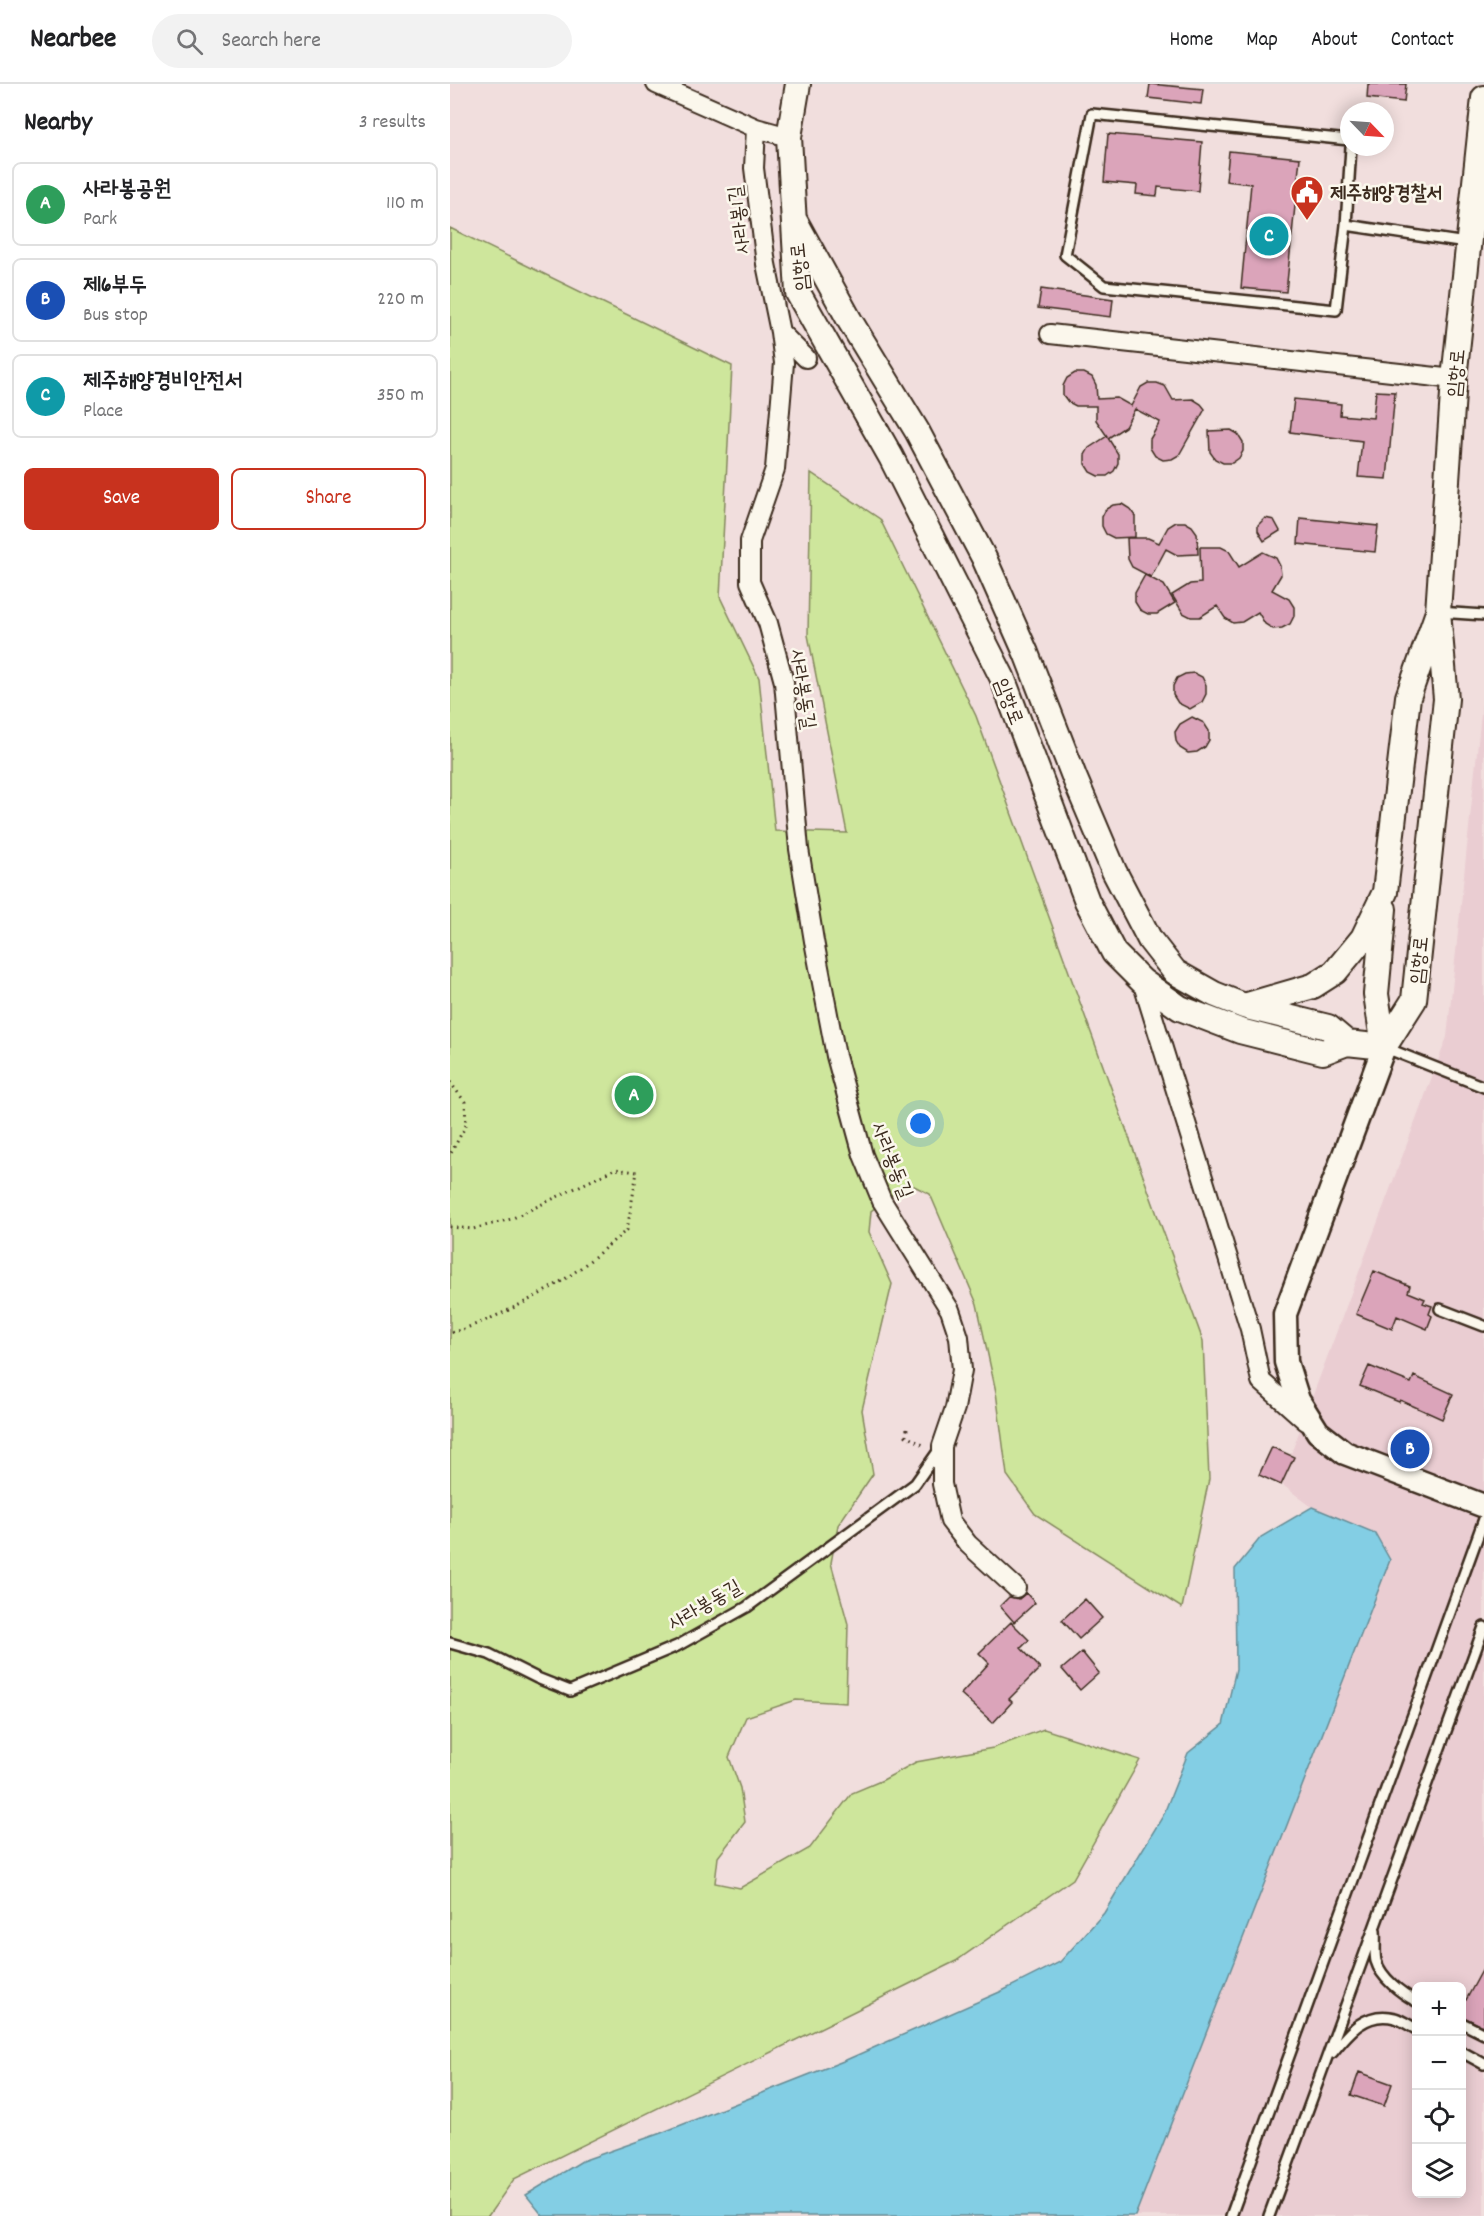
<!DOCTYPE html>
<html lang="en">
<head>
<meta charset="utf-8">
<style>
	body { margin:0; font-family:Dekko,"Poor Story",sans-serif; background:#f2f2f2; color:#202124 }
	.controls { position:absolute; right:18px; bottom:18px; display:grid; overflow:hidden; border-radius:9px; box-shadow:0 3px 15px #0003 }
	.controls button { width:54px; height:54px; display:grid; place-items:center; padding:0; border:0; border-bottom:2px solid #e0e0e0; background:#fff; color:#202124; font:30px sans-serif }
	.compass { position:absolute; left:890px; top:18px; width:54px; height:54px; border-radius:50%; background:#fff; box-shadow:0 3px 15px #0003; rotate:115deg }
	.you { position:absolute; left:471px; top:1040px; width:21px; height:21px; margin:-15px; border:4px solid #fff; border-radius:50%; background:#1a73e8; box-shadow:0 0 0 9px #1a73e833 }
	.badge { display:grid; place-items:center; width:39px; height:39px; border-radius:50%; background:#c8321e; color:#fff; font-size:20px; font-weight:700 }
	.pin { position:absolute; translate:-50% -50%; border:3px solid #fff; box-shadow:0 2px 6px #0006 }
	.list { margin:0; padding:0; list-style:none }
	h2 { display:flex; justify-content:space-between; align-items:center; height:78px; margin:0; padding:0 24px; font-size:26px }
	h2 small { font-size:20px; font-weight:400; color:#757577 }
	.list li { display:grid; grid-template-columns:39px 1fr auto; gap:18px; align-items:center; box-sizing:border-box; height:84px; margin:0 12px 12px; padding:0 12px; border:2px solid #e0e0e0; border-radius:9px }
	.list b { display:block; font-size:22px; white-space:nowrap }
	.list p { margin:0; font-size:20px; white-space:nowrap; color:#757577 }
	.list em { font-size:20px; font-style:normal; color:#757577 }
	.actions { display:flex; gap:12px; padding:18px 24px }
	.actions a { flex:1; padding:14px 0; border:2px solid #c8321e; border-radius:9px; text-align:center; font-size:21px; color:#c8321e }
	.actions .main { background:#c8321e; color:#fff }
	.icon { flex:none; width:33px; height:33px; fill:none; stroke:currentColor; stroke-width:2; stroke-linecap:round; stroke-linejoin:round }
	.map { position:relative; flex:none; width:1034px; height:2132px; overflow:hidden }
	header { display:flex; align-items:center; gap:36px; box-sizing:border-box; height:84px; padding:0 30px; background:#fff; border-bottom:2px solid #e0e0e0 }
	header strong { font-size:28px }
	nav { display:flex; gap:33px; margin-inline-start:auto; font-size:21px }
	.search { width:420px; height:54px; background:#f2f2f2; display:flex; align-items:center; gap:15px; box-sizing:border-box; padding:0 21px; border-radius:33px; color:#757577; font-size:22px }
	main { display:flex }
	aside { flex:1; background:#fff }
	.map>svg:first-child { display:block }
	.built { fill:#eacdd2; fill-rule:evenodd }
	.green { fill:#cee69c; stroke:#84885d; stroke-width:1.5 }
	.water { fill:#83cee4; stroke:#668c95; stroke-width:1.5 }
	.building { fill:#dba4ba; stroke:#3b2a1e; stroke-width:1.5 }
	.lines { fill:none; stroke-linecap:round; stroke-linejoin:round }
	.service-casing { stroke:#3b2a1e; stroke-width:14 }
	.minor-casing { stroke:#3b2a1e; stroke-width:22 }
	.tertiary-casing { stroke:#3b2a1e; stroke-width:27 }
	.secondary-casing { stroke:#3b2a1e; stroke-width:28 }
	.path { stroke:#3b2a1e; stroke-width:3; stroke-dasharray:1.5 4.5; stroke-linecap:butt }
	.service { stroke:#fbf7ec; stroke-width:9 }
	.minor { stroke:#fbf7ec; stroke-width:18 }
	.tertiary { stroke:#fbf7ec; stroke-width:22 }
	.secondary { stroke:#fbf7ec; stroke-width:24 }
	.labels { text-anchor:middle; stroke-width:5; stroke-linejoin:round; paint-order:stroke }
	.poi-label { font-size:20px; font-weight:bold; fill:#3b2a1e; stroke:#fbf7ec; text-anchor:start }
	.street-label { font-size:20px; fill:#3b2a1e; stroke:#fbf7ec }
</style>
</head>
<body>
<header>
<strong>Nearbee</strong>
<div class="search"><svg class="icon" aria-label="search" viewBox="0 0 24 24"><circle cx="10" cy="10" r="6"/><path d="M15 15l6 6"/></svg>Search here</div>
<nav><a>Home</a><a>Map</a><a>About</a><a>Contact</a></nav>
</header>
<main>
<aside>
<h2>Nearby<small>3 results</small></h2>
<ul class="list">
<li><span class="badge" style="background:#2e9e5b">A</span><div><b>사라봉공원</b><p>Park</p></div><em>110 m</em></li>
<li><span class="badge" style="background:#1a4fb4">B</span><div><b>제6부두</b><p>Bus stop</p></div><em>220 m</em></li>
<li><span class="badge" style="background:#0f9aa8">C</span><div><b>제주해양경비안전서</b><p>Place</p></div><em>350 m</em></li>
</ul>
<div class="actions"><a class="main">Save</a><a>Share</a></div>
</aside>
<div class="map">
<svg width="1034" height="2132" viewBox="0 0 1034 2132">
	<rect width="100%" height="100%" fill="#f1dedd"/>
	<filter id="ink" filterUnits="userSpaceOnUse"><feTurbulence type="fractalNoise" baseFrequency=".0167" numOctaves="2"/><feDisplacementMap in="SourceGraphic" scale="12" xChannelSelector="R" yChannelSelector="G"/><feConvolveMatrix kernelMatrix="1 2 1 2 8 2 1 2 1" color-interpolation-filters="sRGB"/></filter>
	<g filter="url(#ink)">
		<path class="built" d="M1034 601V2132H685L940 1476 925 1449 862 1423 830 1399 997 953ZM966 1902H1012V2110H966Z"/>
		<path class="green" d="M0 144 282 282 270 513 309 594 325 747 397 749 358 551 361 389 430 435 526 632 753 1257 759 1395 732 1524 585 1430 557 1391 546 1308 527 1220 480 1110 458 1099 421 1127 419 1148 442 1200 412 1326 423 1390 388 1441 381 1479 398 1540 396 1619 346 1616 296 1633 279 1673 290 1704 295 1738 268 1773 265 1799 290 1804 360 1764 402 1709 433 1696 466 1678 543 1664 594 1645 690 1676 623 1795 506 1877 64 2095 38 2132H0Z"/>
		<path class="water" d="M862 1423 925 1449 940 1476 685 2132H93L76 2111 132 2077 211 2049 396 1976 552 1907 610 1878 654 1829 713 1732 738 1669 773 1641 786 1585 785 1485 811 1453Z"/>
		<path class="building" d="M700 0 753 5 751 20 698 14Z
			M918 0H956L954 18 917 14Z
			M658 50 752 58 748 107 708 103 707 112 686 110 687 101 654 98Z
			M779 67 850 74 836 208 791 204 801 100 776 97Z
			M591 205 663 215 661 233 588 224Z
			M625 289H634L642 293 646 301 647 315 667 314 681 322 691 303 698 299H707L715 302 723 316 743 315 751 320 755 325 729 371 722 375 713 376 705 372 700 364V355L710 338 685 325 675 343 658 354 668 370V379L664 387 657 392H648L640 388 635 380V371L639 364 657 352 646 336V322H626L618 318 613 311V302L617 294Z
			M926 307 945 308 937 395 908 393 912 357 840 348 844 315 891 320 890 331 923 334Z
			M781 346 788 350 793 358V367L789 374 782 379H773L765 375 760 368 759 347Z
			M672 420 680 425 685 432V453L664 454 656 450 652 442V433L656 425 663 421Z
			M815 434 824 436 830 447 814 457 808 447V441Z
			M850 434 928 442 925 468 848 460Z
			M726 438H735L742 442 747 449 748 470 727 471 716 465 701 493 682 483 678 475 677 454H698L709 459 718 443Z
			M750 463H771L779 467 789 483 813 468 826 474 830 482 831 491 822 506 839 515 844 523V532L840 540 832 544 823 545 815 540 808 528 792 538 783 539 775 534 767 522 750 533H741L733 529 722 511 740 500 751 499Z
			M695 491 714 501 725 519 707 530H698L690 526 685 518V509Z
			M744 589 752 593 756 601V610L752 618 740 625 728 619 723 611V602L727 594 735 590Z
			M742 633 754 639 759 647V656L755 663 747 668 738 669 730 664 726 657 725 648 730 640Z
			M924 1187 960 1202 958 1208 975 1215 973 1219 982 1222 979 1230 982 1232 977 1245 947 1232 942 1245 906 1230Z
			M919 1282 961 1299 964 1292 1003 1310 992 1335 950 1316 949 1318 910 1302Z
			M822 1363 844 1373 831 1401 809 1391Z
			M576 1509 585 1519 564 1538 550 1522 559 1513 569 1515Z
			M635 1515 652 1534 629 1555 612 1536Z
			M561 1538 579 1556 571 1564 590 1584 559 1615 562 1618 543 1639 511 1610 539 1579 529 1569Z
			M632 1568 649 1589 630 1606 612 1585Z
			M1034 1883V1939L1032 1942 1011 1932V1913L1016 1916Z
			M909 1988 942 2000 934 2022 901 2011Z"/>
		<g class="lines">
			<defs>
				<path id="service" d="M899 56 642 30 615 171 654 202 886 226 896 141 901 63
					M896 141 1016 159
					M988 528 1034 531
					M936 964 1034 1003
					M990 1225 1034 1242
					M0 1559 39 1570 87 1594 120 1607 227 1562 297 1523 465 1400 489 1366
					M925 1847C926 1856 924 1868 926 1877 931 1894 951 1909 966 1917
					M1012 1939 1034 1950
					M1012 1968 1034 1980
					M882 1969C898 1949 916 1926 945 1934 952 1936 960 1942 966 1945
					M781 2132 1034 1435
					M819 2132 1034 1543"/>
				<path id="minor" d="M206 0 306 44 339 53
					M306 44 304 84 316 180 330 248 334 279 325 385 300 457V498L318 539 334 598 349 765 364 857 386 972 413 1071 432 1117 500 1226 509 1253 512 1286 505 1324 492 1362V1400L500 1437 518 1460 566 1504
					M330 248 356 274
					M600 250 1004 295
					M692 897 800 1245 811 1297 856 1337"/>
				<path id="tertiary" d="M934 963 835 1230 836 1278 848 1316 868 1348 895 1369 1034 1422"/>
				<path id="secondary" d="M348 0 339 53 348 209 441 373 552 593 637 817 664 869 692 897 730 924 790 947 873 968 897 959 934 963
					M344 135 400 237 467 347 534 474 576 569 625 695 664 787 700 856 725 888 764 910 794 922 863 902 885 888 913 854 935 808 958 613 988 528
					M797 923 878 943 897 959
					M934 963 964 916 996 615 988 528 1004 295 1034 14
					M934 963 926 910 934 825"/>
			</defs>
			<use href="#service" class="service-casing"/>
			<use href="#minor" class="minor-casing"/>
			<use href="#tertiary" class="tertiary-casing"/>
			<use href="#secondary" class="secondary-casing"/>
			<path class="path" d="M0 998 15 1018 16 1041 0 1071
				M0 1143 23 1145 61 1135 165 1085 187 1088 177 1146C159 1160 141 1177 122 1190 93 1211 34 1240 0 1249
				M457 1345 456 1352 475 1362"/>
			<use href="#service" class="service"/>
			<use href="#minor" class="minor"/>
			<use href="#tertiary" class="tertiary"/>
			<use href="#secondary" class="secondary"/>
		</g>
	</g>
	<defs>
		<symbol id="civic-pin" viewBox="-11 -11 22 30"><path d="M0 17L-7.5 6A9.5 9.5 0 1 1 7.5 6Z" fill="#c8321e" stroke="#fbf7ec"/><path d="M-.6-6.5H3V-4.5H.6V-3L4-1V1h2V6H-6V1h2V-1L-.6-3ZM-1.2 2.5V6h2.4V2.5Z" fill="#fff"/></symbol>
	</defs>
	<g fill-rule="evenodd">
		<use href="#civic-pin" x="838" y="89" width="38" height="52"/>
	</g>
	<g class="labels">
		<g class="poi-label">
			<text x="880" y="115">제주해양경찰서</text>
		</g>
		<g class="street-label">
			<text transform="translate(288 136) rotate(-97)" y="7">사라봉1길</text>
			<text transform="translate(349 183) rotate(-96)" y="7">임항로</text>
			<text transform="translate(1005 289) rotate(-85)" y="7">임항로</text>
			<text transform="translate(354 605) rotate(81)" y="7">사라봉동길</text>
			<text transform="translate(560 617) rotate(69)" y="7">임항로</text>
			<text transform="translate(968 876) rotate(-84)" y="7">임항로</text>
			<text transform="translate(443 1076) rotate(68)" y="7">사라봉동길</text>
			<text transform="translate(254 1520) rotate(-30)" y="7">사라봉동길</text>
		</g>
	</g>
</svg>
<div class="controls">
<button>+</button>
<button>−</button>
<button><svg class="icon" aria-label="locate" viewBox="0 0 24 24"><circle cx="12" cy="12" r="6"/><path d="M12 2v4M12 18v4M2 12h4M18 12h4"/></svg></button>
<button><svg class="icon" aria-label="layers" viewBox="0 0 24 24"><path d="M12 4l9 5-9 5-9-5zM3 14l9 5 9-5"/></svg></button>
</div>
<svg class="compass" viewBox="-18 -18 36 36"><path d="M0-13l5 13h-10z" fill="#e53935"/><path d="M0 13l5-13h-10z" fill="#757577"/></svg>
<div class="you"></div>
<div class="pin badge" style="left:184px;top:1011px;background:#2e9e5b">A</div>
<div class="pin badge" style="left:960px;top:1365px;background:#1a4fb4">B</div>
<div class="pin badge" style="left:819px;top:152px;background:#0f9aa8">C</div>
</div>
</main>
</body>
</html>
